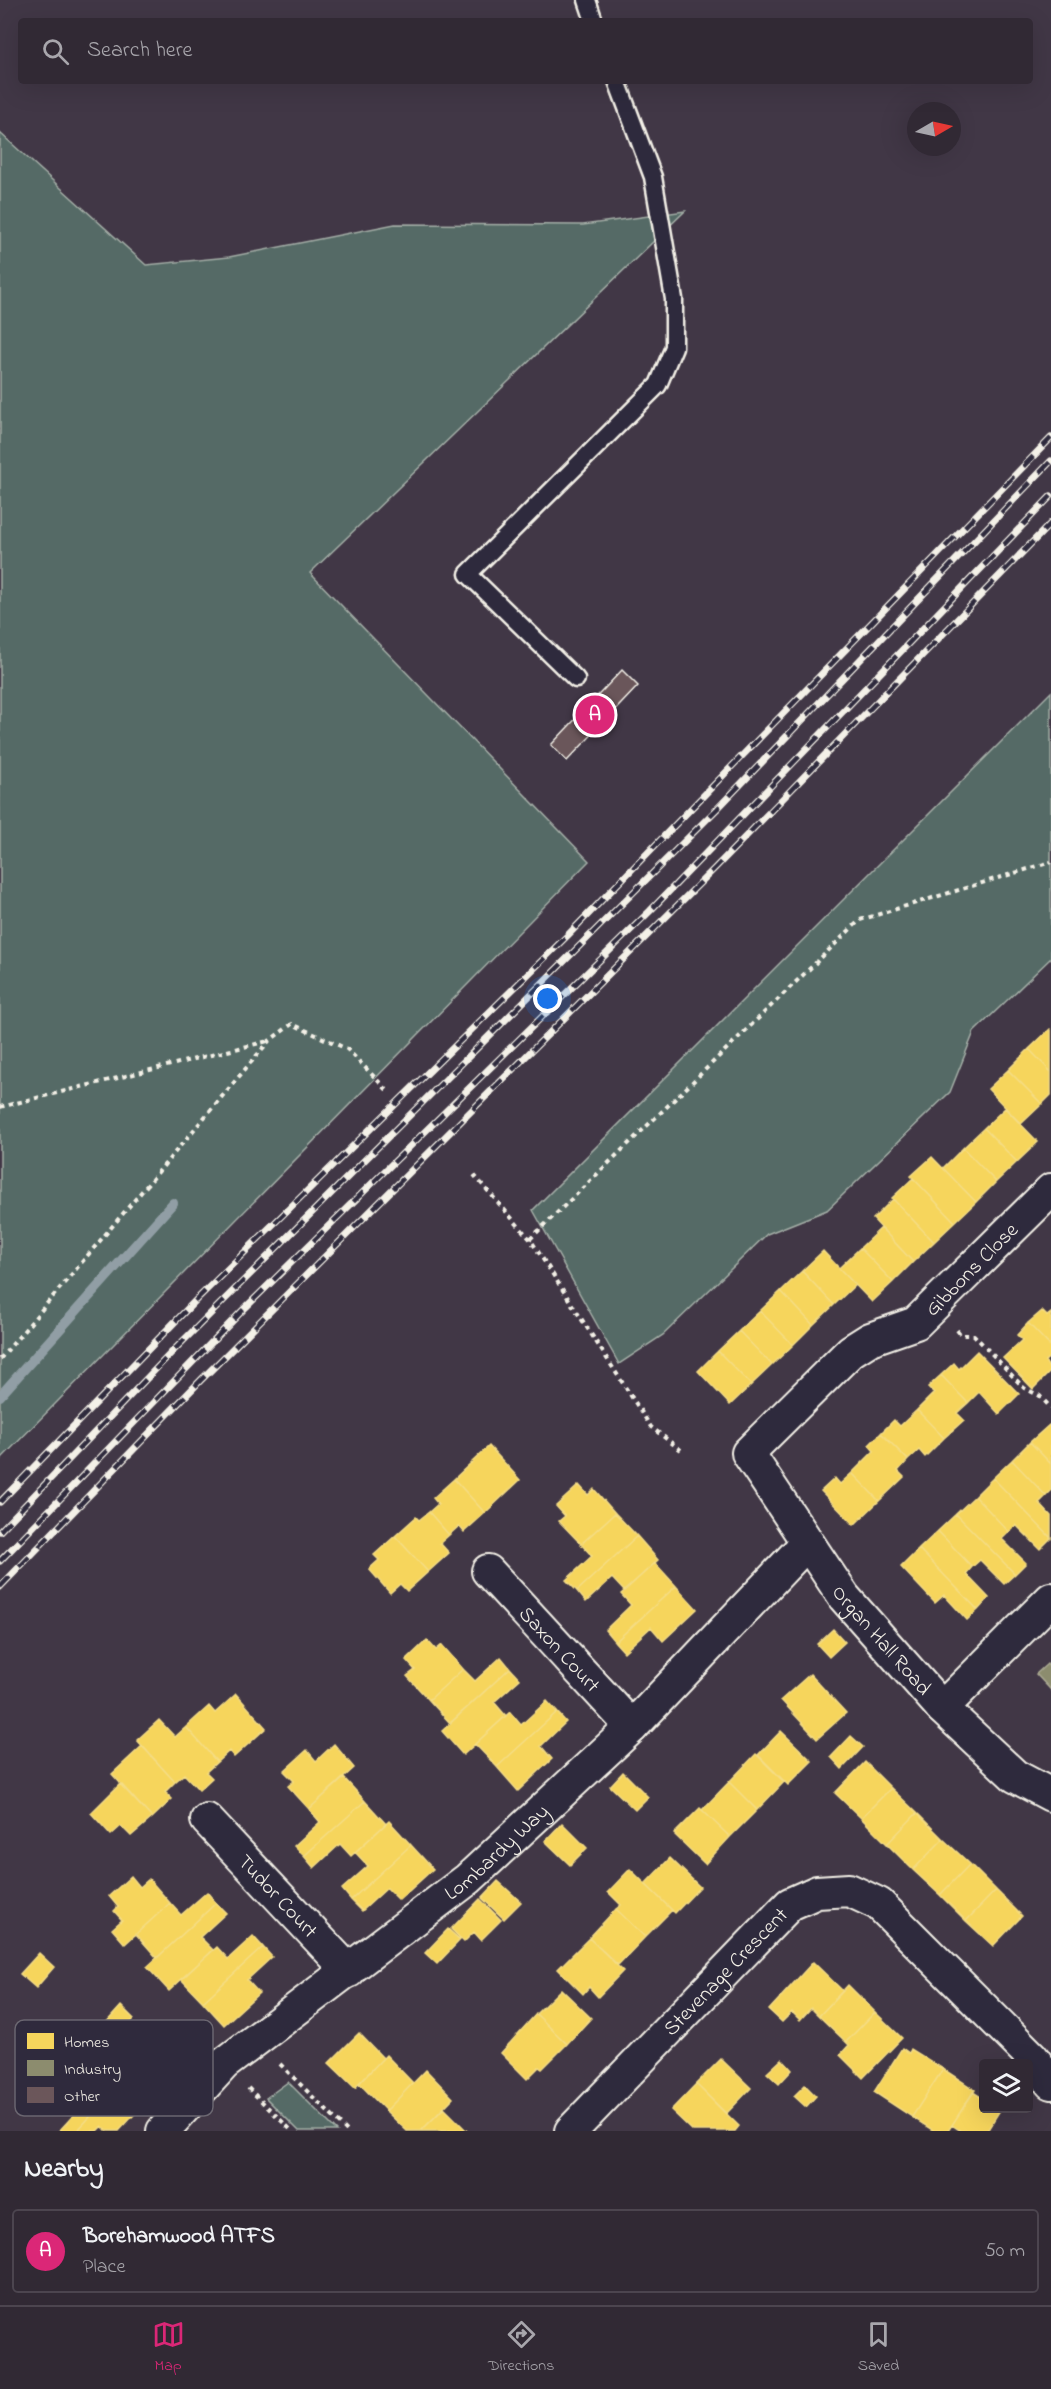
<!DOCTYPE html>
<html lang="en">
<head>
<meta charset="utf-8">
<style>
	body { margin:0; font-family:"Indie Flower",sans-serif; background:#3d3540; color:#f1f3f6 }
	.controls { position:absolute; right:18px; bottom:18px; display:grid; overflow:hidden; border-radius:6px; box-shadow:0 6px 24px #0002 }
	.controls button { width:54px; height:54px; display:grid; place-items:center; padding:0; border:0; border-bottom:2px solid #4c454f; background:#312934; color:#f1f3f6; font:30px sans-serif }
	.compass { position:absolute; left:907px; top:102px; width:54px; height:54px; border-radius:50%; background:#312934; box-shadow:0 6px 24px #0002; rotate:81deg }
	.you { position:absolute; left:548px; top:999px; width:21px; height:21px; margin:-15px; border:4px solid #fff; border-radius:50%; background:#1a73e8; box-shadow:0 0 0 9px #1a73e833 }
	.badge { display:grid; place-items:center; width:39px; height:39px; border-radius:50%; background:#db2777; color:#fff; font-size:20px; font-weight:700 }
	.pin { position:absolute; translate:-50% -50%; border:3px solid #fff; box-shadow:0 2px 6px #0006 }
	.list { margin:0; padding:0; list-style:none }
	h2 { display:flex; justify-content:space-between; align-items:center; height:78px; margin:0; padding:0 24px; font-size:26px }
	h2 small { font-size:20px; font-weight:400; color:#a8a6ac }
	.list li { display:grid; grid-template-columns:39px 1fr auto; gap:18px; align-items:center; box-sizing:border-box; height:84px; margin:0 12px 12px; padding:0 12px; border:2px solid #4c454f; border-radius:6px }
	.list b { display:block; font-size:22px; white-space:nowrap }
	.list p { margin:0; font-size:20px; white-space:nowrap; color:#a8a6ac }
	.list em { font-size:20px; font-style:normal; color:#a8a6ac }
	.icon { flex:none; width:33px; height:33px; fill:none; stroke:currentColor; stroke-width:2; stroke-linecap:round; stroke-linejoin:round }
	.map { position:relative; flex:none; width:1051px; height:2131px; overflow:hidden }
	.search { position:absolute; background:#312934; box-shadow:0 6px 24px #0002; left:18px; right:18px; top:18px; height:66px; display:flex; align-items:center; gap:15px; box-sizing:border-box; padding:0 21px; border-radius:6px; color:#a8a6ac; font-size:22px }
	.sheet { height:174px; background:#312934 }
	nav { display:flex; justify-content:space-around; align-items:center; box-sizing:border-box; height:84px; border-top:2px solid #4c454f; background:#312934; font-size:16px; color:#a8a6ac }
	nav a { display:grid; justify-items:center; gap:3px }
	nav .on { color:#db2777 }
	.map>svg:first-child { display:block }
	.green { fill:#556b66; stroke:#a4aea7; stroke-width:1.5 }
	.homes { fill:#f6d55c; stroke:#f5dd86; stroke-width:1.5 }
	.industry { fill:#8c8c6e; stroke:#abaa93; stroke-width:1.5 }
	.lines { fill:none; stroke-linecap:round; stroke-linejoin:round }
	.stream { stroke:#919ea5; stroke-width:10 }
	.building { fill:#6b565a; stroke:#f4f1e8; stroke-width:1.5 }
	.lane-casing { stroke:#f4f1e8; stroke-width:21 }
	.street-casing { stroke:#f4f1e8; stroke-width:36 }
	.path { stroke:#f4f1e8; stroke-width:4; stroke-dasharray:4.5 4.5; stroke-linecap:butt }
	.lane { stroke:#2f2a3d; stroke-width:16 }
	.street { stroke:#2f2a3d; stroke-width:32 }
	.rail-casing { stroke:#f4f1e8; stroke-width:7 }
	.rail { stroke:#2f2a3d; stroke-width:4.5; stroke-dasharray:14; stroke-linecap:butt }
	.labels { text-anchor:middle; stroke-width:6; stroke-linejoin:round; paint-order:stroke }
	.street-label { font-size:21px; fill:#f4f1e8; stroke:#2f2a3d }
	.key { fill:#2f2a3d; stroke:#6a6670; stroke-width:1.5 }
	.key-label { font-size:16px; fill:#f4f1e8 }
</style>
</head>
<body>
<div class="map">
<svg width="1051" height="2131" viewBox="0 0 1051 2131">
	<rect width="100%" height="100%" fill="#413746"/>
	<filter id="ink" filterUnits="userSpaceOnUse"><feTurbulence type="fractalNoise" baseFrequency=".0167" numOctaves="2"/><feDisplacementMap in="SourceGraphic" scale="12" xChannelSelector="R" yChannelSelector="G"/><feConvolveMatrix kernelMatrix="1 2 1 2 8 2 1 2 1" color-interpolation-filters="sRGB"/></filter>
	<g filter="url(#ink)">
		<path class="green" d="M0 133 146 265 229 257 395 224 583 225 685 211 310 573 589 861 0 1460Z
			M1051 692V958L974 1032 950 1092 827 1210 767 1234 663 1335 619 1364 533 1210Z
			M288 2082 337 2131H299L266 2098Z"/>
		<path class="homes" d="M1050 1029 1051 1030V1072L1029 1049Z
			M1029 1049 1051 1072V1095L1042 1104 1008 1070Z
			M1008 1070 1042 1104 1021 1124 988 1089Z
			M1005 1108 1038 1142 1017 1162 984 1128Z
			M984 1128 1017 1162 996 1182 963 1148Z
			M963 1148 996 1182 976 1202 943 1168Z
			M932 1157 976 1202 955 1222 911 1176Z
			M913 1178 955 1222 934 1242 892 1198Z
			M893 1199 934 1242 913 1262 873 1219Z
			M881 1228 913 1262 893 1282 860 1248Z
			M860 1248 893 1282 872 1302 839 1268Z
			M823 1251 855 1285 834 1305 802 1271Z
			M802 1271 834 1305 813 1325 781 1291Z
			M781 1291 813 1325 793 1345 760 1311Z
			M760 1311 793 1345 772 1365 739 1331Z
			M1042 1311 1047 1316 1051 1313V1347L1028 1323Z
			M1028 1323 1051 1347V1356L1045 1361 1051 1371 1033 1389 1003 1358 1022 1340 1017 1335Z
			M739 1331 772 1365 751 1385 718 1351Z
			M718 1351 751 1385 730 1405 698 1371Z
			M977 1351 1019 1394 999 1414 979 1392 968 1403 941 1375 954 1363 959 1369Z
			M941 1375 968 1403 957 1413 964 1420 944 1438 917 1410 934 1393 928 1387Z
			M917 1410 944 1438 925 1457 919 1450 908 1460 881 1433 894 1420 900 1426Z
			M1049 1425 1051 1427V1464L1030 1442Z
			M881 1433 908 1460 898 1471 904 1477 879 1501 852 1473 874 1451 869 1445Z
			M1030 1442 1051 1464V1491L1046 1496 1012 1460Z
			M489 1446 520 1480 485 1513 454 1479Z
			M1012 1460 1046 1496 1039 1503 1051 1516V1538L993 1478Z
			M852 1473 879 1501 854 1525 821 1491 835 1478 840 1484Z
			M993 1478 1051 1538 1040 1549 1016 1525 1009 1532 975 1496Z
			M454 1479 485 1513 464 1532 459 1526 449 1535 429 1512 438 1504 433 1498Z
			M579 1485 588 1495 594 1489 615 1513 581 1544 559 1521 565 1516 556 1506Z
			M975 1496 1009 1532 1002 1539 1026 1563 1015 1574 956 1514Z
			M429 1512 449 1535 440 1543 449 1553 428 1572 395 1536 416 1517 419 1520Z
			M615 1513 637 1536 577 1591 566 1580 592 1556 581 1544Z
			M956 1514 1015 1574 1004 1584 980 1560 972 1567 938 1531Z
			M938 1531 972 1567 966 1574 989 1598 978 1610 919 1549Z
			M395 1536 428 1572 407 1591 400 1584 390 1593 369 1569 379 1560 374 1555Z
			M637 1536 658 1560 624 1591 612 1578 586 1602 577 1591Z
			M919 1549 978 1610 967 1620 944 1595 935 1603 901 1567Z
			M655 1563 676 1586 615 1642 605 1630 631 1605 621 1594Z
			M676 1586 697 1609 663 1641 651 1627 624 1652 615 1642Z
			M833 1629 845 1642 829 1657 817 1644Z
			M427 1640 436 1650 442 1645 463 1669 429 1700 407 1676 415 1670 406 1660Z
			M501 1657 510 1668 450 1723 429 1700 463 1669 475 1681Z
			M510 1668 520 1679 494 1702 506 1716 463 1755 442 1731Z
			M810 1674 846 1713 817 1739 781 1700Z
			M236 1694 266 1728 234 1757 229 1751 217 1762 186 1727 209 1706 215 1713Z
			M547 1701 557 1712 497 1767 475 1744 510 1712 521 1725Z
			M557 1712 566 1722 541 1746 552 1759 518 1791 497 1767Z
			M159 1720 175 1737 186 1727 217 1762 206 1772 212 1778 199 1790 184 1774 175 1782 137 1740Z
			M781 1731 812 1761 788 1785 758 1755Z
			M851 1736 863 1747 842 1769 831 1757Z
			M334 1744 354 1768 309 1809 288 1786 294 1781 284 1771 307 1750 316 1761Z
			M142 1746 175 1782 165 1792 172 1799 152 1818 112 1774Z
			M756 1754 784 1782 757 1810 729 1782Z
			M865 1762 891 1788 861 1818 835 1793Z
			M623 1772 648 1797 635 1810 610 1786Z
			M344 1778 365 1801 304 1856 294 1846 320 1822 309 1809Z
			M729 1782 757 1810 730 1837 702 1810Z
			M120 1784 152 1818 131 1836 121 1826 111 1835 91 1813Z
			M891 1788 917 1813 887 1844 861 1818Z
			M365 1801 386 1824 351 1856 340 1844 314 1868 304 1856Z
			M700 1808 730 1837 705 1864 674 1834Z
			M917 1813 943 1839 913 1870 887 1844Z
			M389 1821 411 1845 351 1900 342 1889 368 1866 355 1852Z
			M562 1823 587 1848 570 1865 545 1841Z
			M943 1839 970 1864 940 1895 913 1870Z
			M411 1845 433 1869 399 1900 387 1888 362 1911 351 1900Z
			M670 1858 700 1887 675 1913 645 1884Z
			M970 1864 996 1890 966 1921 940 1895Z
			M630 1869 672 1910 645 1937 616 1909 621 1905 608 1892Z
			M131 1876 140 1887 149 1879 170 1903 125 1944 112 1929 122 1920 114 1911 118 1907 109 1896Z
			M498 1881 521 1902 504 1919 482 1898Z
			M996 1890 1022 1916 993 1946 966 1921Z
			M207 1892 216 1903 157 1958 136 1934 170 1903 181 1915Z
			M480 1899 501 1920 481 1940 474 1932 464 1942 451 1929Z
			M216 1903 226 1913 200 1937 213 1950 169 1991 147 1967Z
			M616 1909 645 1937 618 1965 589 1938Z
			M448 1929 460 1940 437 1964 425 1953Z
			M253 1936 263 1947 203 2002 181 1979 217 1947 228 1959Z
			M589 1938 623 1971 598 1997 589 1987 583 1994 558 1969Z
			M263 1947 272 1957 247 1980 259 1993 224 2025 203 2002Z
			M39 1953 54 1967 36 1988 20 1974Z
			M813 1962 843 1991 819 2016 811 2008 800 2020 792 2012 782 2022 769 2010Z
			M848 1985 875 2012 846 2042 819 2016Z
			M561 1989 591 2018 567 2044 536 2014Z
			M121 2006 134 2019 117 2037 104 2025Z
			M875 2012 902 2038 863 2078 840 2055 849 2045 846 2042Z
			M536 2014 567 2044 542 2069 539 2067 527 2079 501 2053Z
			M359 2033 383 2058 355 2088 329 2063Z
			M902 2048 909 2053 911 2049 943 2069 912 2117 874 2092Z
			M386 2055 413 2083 386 2111 359 2083Z
			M721 2059 751 2088 726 2114 696 2084Z
			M782 2059 792 2070 779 2084 767 2073Z
			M98 2061 122 2082 77 2131H59L81 2107 68 2095Z
			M943 2069 975 2090 948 2131H934L912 2117Z
			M426 2070 453 2098 421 2131H407L386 2111Z
			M122 2082 145 2103 119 2131H107L102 2126 97 2131H77Z
			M696 2084 739 2126 735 2131H693L671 2110Z
			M805 2085 816 2096 806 2107 794 2096Z
			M973 2092 984 2099V2108L1000 2110 987 2131H961L952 2125Z
			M444 2108 467 2131H421Z"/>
		<path class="industry" d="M1047 1664 1051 1669V1690L1036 1674Z"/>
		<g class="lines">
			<path class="stream" d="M0 1396 173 1203"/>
		</g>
		<path class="building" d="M622 670 638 686 567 761 551 745Z"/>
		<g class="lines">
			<defs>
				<path id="lane" d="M587 0 594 21
					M576 679 468 574 658 385 674 347V299L653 177 617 81"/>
				<g id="street">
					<path id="s1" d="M1051 1190 916 1323 870 1339 851 1351 748 1453 844 1597 942 1708 1015 1776 1051 1795"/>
					<path id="s2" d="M488 1571 632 1727"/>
					<path d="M942 1708 1051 1599"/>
					<path id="s3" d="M207 1820 349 1971"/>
					<path id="s4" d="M163 2131 224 2064 468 1879 632 1727 807 1543"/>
					<path id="s5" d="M571 2131 790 1904 817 1892 849 1890 879 1904 1032 2057 1051 2083"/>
				</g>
			</defs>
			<use href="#lane" class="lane-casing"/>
			<use href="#street" class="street-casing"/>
			<path class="path" d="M0 1107 268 1041
				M474 1175 530 1239 651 1427 681 1450
				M530 1239 860 920 1051 862
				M957 1330 961 1335H974L1024 1388 1040 1396 1051 1408
				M0 1359 269 1041 292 1024 347 1049 389 1092
				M280 2064 347 2131
				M248 2088 292 2131"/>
			<use href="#lane" class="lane"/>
			<use href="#street" class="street"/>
			<defs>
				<path id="rail" d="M0 1502 197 1299 568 935 1051 438
					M0 1531 174 1350 717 809 1051 461
					M0 1561 243 1310 650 911 1051 496
					M0 1587 201 1380 715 868 1051 523"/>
			</defs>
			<use href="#rail" class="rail-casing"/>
			<use href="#rail" class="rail"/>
		</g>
	</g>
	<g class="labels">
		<g class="street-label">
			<text transform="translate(971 1269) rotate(-45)" y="7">Gibbons Close</text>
			<text dy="7" stroke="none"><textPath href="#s1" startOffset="636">Organ Hall Road</textPath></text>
			<text dy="7" stroke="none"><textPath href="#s2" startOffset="106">Saxon Court</textPath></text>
			<text dy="7" stroke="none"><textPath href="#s4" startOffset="436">Lombardy Way</textPath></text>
			<text dy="7" stroke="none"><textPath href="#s3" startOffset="104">Tudor Court</textPath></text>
			<text dy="7" stroke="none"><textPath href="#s5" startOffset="222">Stevenage Crescent</textPath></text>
		</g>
	</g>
	<rect x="15" y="2020" width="198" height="96" rx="9" class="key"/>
	<rect x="27" y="2033" width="27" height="16" fill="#f6d55c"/>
	<rect x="27" y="2060" width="27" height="16" fill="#8c8c6e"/>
	<rect x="27" y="2087" width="27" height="16" fill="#6b565a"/>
	<g class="key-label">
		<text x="64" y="2047">Homes</text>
		<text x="64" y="2074">Industry</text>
		<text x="64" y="2101">Other</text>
	</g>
</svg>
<div class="controls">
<button><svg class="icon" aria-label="layers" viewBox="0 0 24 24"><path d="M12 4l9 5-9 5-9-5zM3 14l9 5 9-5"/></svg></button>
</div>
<svg class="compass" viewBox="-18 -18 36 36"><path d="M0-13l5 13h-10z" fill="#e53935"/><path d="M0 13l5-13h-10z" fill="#a8a6ac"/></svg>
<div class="you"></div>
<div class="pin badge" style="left:595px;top:715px">A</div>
<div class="search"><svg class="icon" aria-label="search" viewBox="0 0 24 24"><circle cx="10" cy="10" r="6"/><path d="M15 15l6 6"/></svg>Search here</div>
</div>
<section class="sheet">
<h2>Nearby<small></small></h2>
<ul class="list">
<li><span class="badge">A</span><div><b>Borehamwood ATFS</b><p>Place</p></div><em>50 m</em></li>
</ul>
</section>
<nav>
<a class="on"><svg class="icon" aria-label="map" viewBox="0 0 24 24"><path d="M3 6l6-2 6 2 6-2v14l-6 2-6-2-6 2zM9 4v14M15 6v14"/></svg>Map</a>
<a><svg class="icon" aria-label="directions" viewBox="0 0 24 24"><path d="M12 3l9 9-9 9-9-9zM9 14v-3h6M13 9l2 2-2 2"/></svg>Directions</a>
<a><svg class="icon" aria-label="saved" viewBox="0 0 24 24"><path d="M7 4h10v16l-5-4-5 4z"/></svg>Saved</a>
</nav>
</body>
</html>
